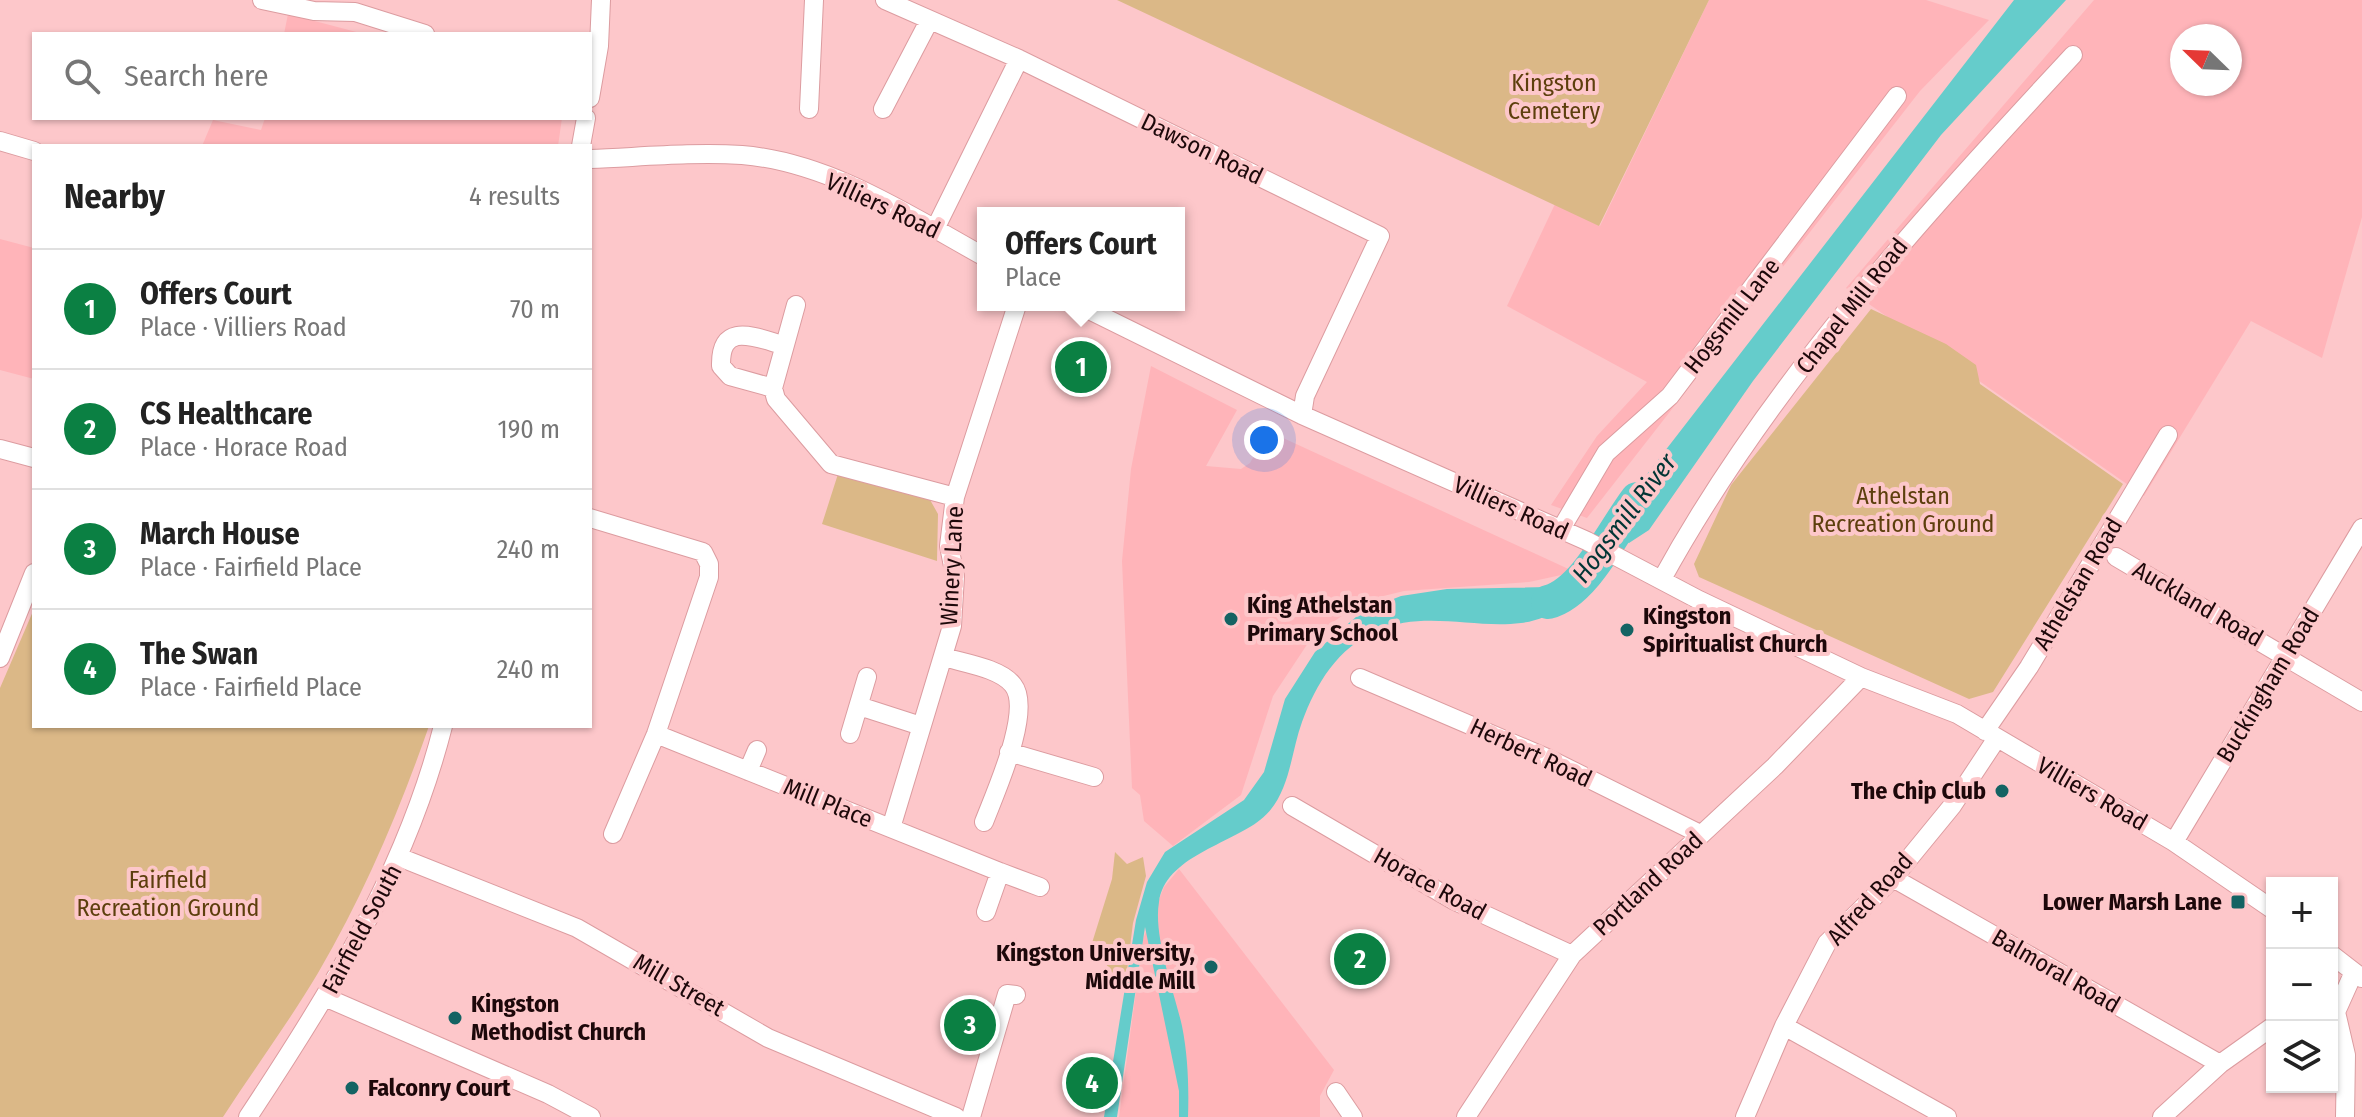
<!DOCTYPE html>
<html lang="en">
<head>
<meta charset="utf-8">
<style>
	body { margin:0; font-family:"Fira Sans Condensed",sans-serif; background:#f6f6f6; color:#222 }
	.controls { position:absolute; right:24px; bottom:24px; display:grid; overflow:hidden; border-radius:0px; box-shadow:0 2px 6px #0004 }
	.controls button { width:72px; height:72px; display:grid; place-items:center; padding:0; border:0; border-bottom:2px solid #e0e0e0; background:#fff; color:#222; font:40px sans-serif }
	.compass { position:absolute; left:2170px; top:24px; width:72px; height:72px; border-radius:50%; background:#fff; box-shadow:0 2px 6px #0004; rotate:293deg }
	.you { position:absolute; left:1264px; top:440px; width:28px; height:28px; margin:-20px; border:6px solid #fff; border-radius:50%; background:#1a73e8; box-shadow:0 0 0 12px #1a73e833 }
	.badge { display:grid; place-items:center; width:52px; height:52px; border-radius:50%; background:#0b8043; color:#fff; font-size:26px; font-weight:700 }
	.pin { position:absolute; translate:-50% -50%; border:4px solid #fff; box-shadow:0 2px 8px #0006 }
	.popup { position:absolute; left:977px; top:207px; width:208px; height:104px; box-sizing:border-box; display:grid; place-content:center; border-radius:0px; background:#fff; filter:drop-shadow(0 2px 6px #0005); font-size:26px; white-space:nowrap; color:#767676 }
	.popup b { font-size:30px; color:#222 }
	.popup::after { content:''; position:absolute; left:50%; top:100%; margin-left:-16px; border:16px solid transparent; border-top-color:#fff }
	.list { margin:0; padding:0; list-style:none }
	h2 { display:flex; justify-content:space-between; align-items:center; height:104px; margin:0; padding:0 32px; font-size:34px }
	h2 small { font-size:26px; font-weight:400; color:#767676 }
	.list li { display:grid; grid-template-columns:52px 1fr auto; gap:24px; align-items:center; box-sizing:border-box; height:120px; padding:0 32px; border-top:2px solid #e0e0e0 }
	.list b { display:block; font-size:30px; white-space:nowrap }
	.list p { margin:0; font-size:26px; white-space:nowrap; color:#767676 }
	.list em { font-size:26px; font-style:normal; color:#767676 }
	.icon { flex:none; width:44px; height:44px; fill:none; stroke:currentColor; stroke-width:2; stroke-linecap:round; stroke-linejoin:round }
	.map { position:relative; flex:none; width:2362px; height:1117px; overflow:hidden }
	.search { position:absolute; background:#fff; box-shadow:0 2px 6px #0004; left:32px; top:32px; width:560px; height:88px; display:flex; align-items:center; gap:20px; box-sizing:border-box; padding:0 28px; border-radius:0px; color:#767676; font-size:30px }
	.panel { position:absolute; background:#fff; box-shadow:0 2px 6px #0004; left:32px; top:144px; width:560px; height:584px; border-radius:0px }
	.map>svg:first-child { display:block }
	.built { fill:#ffb4b9; fill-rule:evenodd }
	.green { fill:#dbb887 }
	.water { fill:#65cccb }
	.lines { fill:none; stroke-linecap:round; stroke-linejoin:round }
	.river { stroke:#65cccb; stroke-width:34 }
	.minor-casing { stroke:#dc9ca0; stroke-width:20 }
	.minor { stroke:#fff; stroke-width:18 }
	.poi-dot { fill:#146363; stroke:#fdc7ca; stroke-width:3 }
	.labels { text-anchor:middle; stroke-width:8; stroke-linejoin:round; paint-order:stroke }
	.park-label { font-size:24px; fill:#5d3f0d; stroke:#fdc7ca }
	.street-label { font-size:24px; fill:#1d080a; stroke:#fdc7ca }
	.poi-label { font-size:24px; font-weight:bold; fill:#1d080a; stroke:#fdc7ca; text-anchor:start }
	.water-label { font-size:26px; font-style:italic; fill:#013535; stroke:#fdc7ca }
</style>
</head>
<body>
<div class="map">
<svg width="2362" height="1117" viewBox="0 0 2362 1117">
	<rect width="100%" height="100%" fill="#fdc7ca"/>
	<path class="built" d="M1709 0H1926L1989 20 1920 91 1587 518 1551 505 1597 436 1647 382 1507 306 1555 204 1600 226Z
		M2094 0H2362V217L2322 358 2251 321 2144 496 1846 288ZM2182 36H2230V84H2182Z
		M288 14 364 34H284Z
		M265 118H562L558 146H202L213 120 261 130Z
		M0 239 34 248V379L0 370Z
		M1151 366 1237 410 1206 466 1241 469 1250 463 1268 431 1575 572 1529 582 1404 591 1363 601 1312 637 1273 696 1241 795 1173 846 1144 821 1140 795 1132 788 1122 561 1131 469Z
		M1179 869 1334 1070 1320 1096V1117H1119L1143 939 1164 887Z"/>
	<path class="green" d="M1117 0H1709L1599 226Z
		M1871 309 1946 344 1976 365 1980 384 2123 484 1993 692 1969 699 1699 577 1694 564 1731 485Z
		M838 474 929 498 938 514 937 561 822 524Z
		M34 609V726H429C399 812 364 894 318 973 289 1022 254 1069 223 1117H0V688Z
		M1115 852 1127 864 1143 857 1146 876 1133 923 1127 971 1114 976 1092 943 1112 879Z"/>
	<path class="water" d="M2014 0H2066L1941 135 1753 381 1649 530 1629 543 1603 531Z
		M1582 574 1601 582C1578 598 1550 620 1521 623 1474 629 1423 610 1377 631 1338 647 1316 684 1302 722 1290 755 1290 797 1260 820 1230 844 1165 857 1159 902 1153 936 1174 991 1182 1026 1188 1056 1189 1087 1188 1117H1179V1091L1145 927 1117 1117H1104L1136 920 1147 882 1165 852 1244 800 1264 772 1285 699 1315 652 1363 611 1401 596 1447 589 1549 587Z"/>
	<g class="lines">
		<path class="river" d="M1548 602C1585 593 1614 529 1637 499"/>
		<defs>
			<path id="minor" d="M262 0 314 11 355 12 425 34
				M885 0 1019 59
				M590 98 599 46 601 0
				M809 109 814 0
				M883 109 929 21
				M0 141 34 151
				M581 146 586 118
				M590 159C641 157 692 152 742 155 829 162 909 215 983 256
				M935 229 1019 59 1380 236 1305 396 1302 415
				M796 305 773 388 776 399 831 464 955 497
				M1079 305 1302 415 1587 541 1699 600 1861 677 1957 714 2174 842 2272 909
				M773 388 730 376 721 366C720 321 754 337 783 345
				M0 449 34 458
				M590 518 703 552 709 564V577L656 734 613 834
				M1561 529 1606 453 1670 396 1897 96
				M2116 557 2362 702
				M1662 579C1769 384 1922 218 2073 55
				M944 657C963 663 1000 668 1013 685 1033 710 995 793 984 822
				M0 658 34 573
				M1360 678 1547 758 1700 834
				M859 706 921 726
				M1985 731 2029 667 2168 435
				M656 734 1000 872 986 912
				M850 734 867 677
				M1009 752 1094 777
				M748 771 757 750
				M1292 806 1455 901 1572 955
				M891 828 952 626 955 576 949 546 955 497 1017 305
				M2174 842 2362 528
				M399 857 577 928 768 1038 956 1117
				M1000 872 1040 887
				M1893 878 2220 1064
				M2332 955 2362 978
				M327 998 548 1094 591 1117
				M1784 1026 1947 1117
				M1336 1092 1353 1117
				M248 1117C330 993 406 872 443 726
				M971 1117 1007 994 1016 995
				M1466 1117 1572 955 1775 766 1861 677
				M1745 1117 1784 1026 1827 943 1893 878 1952 806 1997 738
				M2162 1117 2220 1064 2272 1027
				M2345 1117 2346 1055 2336 1012 2353 974"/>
		</defs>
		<use href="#minor" class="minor-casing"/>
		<use href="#minor" class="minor"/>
	</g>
	<g class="poi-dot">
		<circle cx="1231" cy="619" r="8"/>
		<circle cx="1627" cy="630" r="8"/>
		<circle cx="2002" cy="791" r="8"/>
		<rect x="2230" y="894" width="16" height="16" rx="4"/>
		<circle cx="1211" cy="967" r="8"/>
		<circle cx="455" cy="1018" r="8"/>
		<circle cx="352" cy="1088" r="8"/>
	</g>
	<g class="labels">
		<g class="park-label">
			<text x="1554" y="91">Kingston<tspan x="1554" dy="28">Cemetery</tspan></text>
			<text x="1903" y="504">Athelstan<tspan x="1903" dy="28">Recreation Ground</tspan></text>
			<text x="168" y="888">Fairfield<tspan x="168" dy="28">Recreation Ground</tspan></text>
		</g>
		<g class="street-label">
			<text transform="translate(1202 149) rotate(26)" y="8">Dawson Road</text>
			<text transform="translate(883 206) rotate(25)" y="8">Villiers Road</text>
			<text transform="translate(1852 306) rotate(-52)" y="8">Chapel Mill Road</text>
			<text transform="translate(1732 316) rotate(-52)" y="8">Hogsmill Lane</text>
			<text transform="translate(1511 508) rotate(24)" y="8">Villiers Road</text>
			<text transform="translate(952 566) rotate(-87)" y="8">Winery Lane</text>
			<text transform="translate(2078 584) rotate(-59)" y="8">Athelstan Road</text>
			<text transform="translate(2198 604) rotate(30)" y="8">Auckland Road</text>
			<text transform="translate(2268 685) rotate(-59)" y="8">Buckingham Road</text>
			<text transform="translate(1531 753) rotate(25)" y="8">Herbert Road</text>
			<text transform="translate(2092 794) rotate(30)" y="8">Villiers Road</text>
			<text transform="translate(828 803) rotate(22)" y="8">Mill Place</text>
			<text transform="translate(1430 884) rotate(29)" y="8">Horace Road</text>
			<text transform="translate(1648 884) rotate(-43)" y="8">Portland Road</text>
			<text transform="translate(1870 899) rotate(-48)" y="8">Alfred Road</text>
			<text transform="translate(362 929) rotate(-62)" y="8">Fairfield South</text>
			<text transform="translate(2056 971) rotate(30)" y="8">Balmoral Road</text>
			<text transform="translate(679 985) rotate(30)" y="8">Mill Street</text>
		</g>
		<g class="poi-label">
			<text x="1247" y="613">King Athelstan<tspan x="1247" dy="28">Primary School</tspan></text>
			<text x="1643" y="624">Kingston<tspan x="1643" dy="28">Spiritualist Church</tspan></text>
			<text x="1986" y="799" text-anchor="end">The Chip Club</text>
			<text x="2222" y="910" text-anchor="end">Lower Marsh Lane</text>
			<text x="1195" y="961" text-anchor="end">Kingston University,<tspan x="1195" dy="28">Middle Mill</tspan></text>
			<text x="471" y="1012">Kingston<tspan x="471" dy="28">Methodist Church</tspan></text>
			<text x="368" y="1096">Falconry Court</text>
		</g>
		<g class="water-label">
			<text transform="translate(1624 518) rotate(-53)" y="9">Hogsmill River</text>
		</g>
	</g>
</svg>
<div class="controls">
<button>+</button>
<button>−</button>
<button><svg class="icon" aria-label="layers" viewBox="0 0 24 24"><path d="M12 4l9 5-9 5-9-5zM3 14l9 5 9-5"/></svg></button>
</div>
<svg class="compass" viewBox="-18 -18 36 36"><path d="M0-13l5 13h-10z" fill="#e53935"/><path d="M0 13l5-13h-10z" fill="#767676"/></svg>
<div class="you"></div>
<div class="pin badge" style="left:1081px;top:367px">1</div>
<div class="popup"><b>Offers Court</b>Place</div>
<div class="pin badge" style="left:1360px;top:959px">2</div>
<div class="pin badge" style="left:970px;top:1025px">3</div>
<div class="pin badge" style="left:1092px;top:1083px">4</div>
<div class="search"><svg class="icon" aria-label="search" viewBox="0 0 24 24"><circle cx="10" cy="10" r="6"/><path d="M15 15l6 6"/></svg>Search here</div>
<section class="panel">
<h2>Nearby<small>4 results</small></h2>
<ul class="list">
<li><span class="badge">1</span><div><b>Offers Court</b><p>Place · Villiers Road</p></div><em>70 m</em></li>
<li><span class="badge">2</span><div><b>CS Healthcare</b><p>Place · Horace Road</p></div><em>190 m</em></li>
<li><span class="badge">3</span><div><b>March House</b><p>Place · Fairfield Place</p></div><em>240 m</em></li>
<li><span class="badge">4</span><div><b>The Swan</b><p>Place · Fairfield Place</p></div><em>240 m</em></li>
</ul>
</section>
</div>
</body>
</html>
